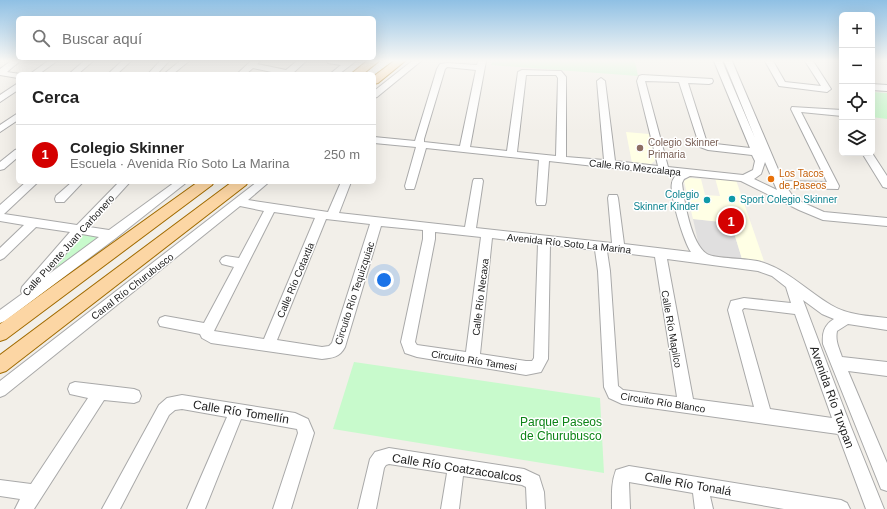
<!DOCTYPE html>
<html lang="es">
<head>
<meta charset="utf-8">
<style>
	body { margin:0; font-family:Helvetica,sans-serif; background:#f6f6f6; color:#222 }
	.controls { position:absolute; right:12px; top:12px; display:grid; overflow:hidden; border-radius:6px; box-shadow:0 4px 16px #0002 }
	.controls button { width:36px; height:36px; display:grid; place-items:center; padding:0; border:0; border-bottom:1px solid #e0e0e0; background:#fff; color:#222; font:20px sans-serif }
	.you { position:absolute; left:384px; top:280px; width:14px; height:14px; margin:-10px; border:3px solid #fff; border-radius:50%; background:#1a73e8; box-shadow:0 0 0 6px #1a73e833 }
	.badge { display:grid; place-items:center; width:26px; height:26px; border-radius:50%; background:#d40000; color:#fff; font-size:13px; font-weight:700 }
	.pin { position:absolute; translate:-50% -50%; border:2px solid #fff; box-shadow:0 1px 4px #0006 }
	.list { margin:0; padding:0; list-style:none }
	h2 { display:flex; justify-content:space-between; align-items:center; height:52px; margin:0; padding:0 16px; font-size:17px }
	h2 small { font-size:13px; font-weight:400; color:#767676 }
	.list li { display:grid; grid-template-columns:26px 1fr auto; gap:12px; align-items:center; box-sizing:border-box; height:60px; padding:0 16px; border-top:1px solid #e0e0e0 }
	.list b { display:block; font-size:15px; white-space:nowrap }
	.list p { margin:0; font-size:13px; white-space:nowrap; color:#767676 }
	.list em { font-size:13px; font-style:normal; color:#767676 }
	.icon { flex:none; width:22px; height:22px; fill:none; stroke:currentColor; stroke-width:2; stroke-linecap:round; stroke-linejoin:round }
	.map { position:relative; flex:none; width:887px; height:509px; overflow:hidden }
	.search { position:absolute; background:#fff; box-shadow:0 4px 16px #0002; left:16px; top:16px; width:360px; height:44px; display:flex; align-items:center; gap:10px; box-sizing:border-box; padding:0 14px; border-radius:6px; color:#767676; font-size:15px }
	.panel { position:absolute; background:#fff; box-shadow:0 4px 16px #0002; left:16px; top:72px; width:360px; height:112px; border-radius:6px }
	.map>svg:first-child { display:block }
	.residential { fill:#e0dfdf }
	.education { fill:#ffffe5 }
	.park { fill:#c8facc }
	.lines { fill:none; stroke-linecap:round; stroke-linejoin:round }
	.minor-casing { stroke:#a9a9a9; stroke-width:2 }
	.major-casing { stroke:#a06b00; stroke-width:2 }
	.minor { fill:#fff; fill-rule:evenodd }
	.major { fill:#fcd6a4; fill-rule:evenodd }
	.education-dot { fill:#8d6e63; stroke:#fff; stroke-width:1.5 }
	.food-dot { fill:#e8710a; stroke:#fff; stroke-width:1.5 }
	.culture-dot { fill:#0f9aa8; stroke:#fff; stroke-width:1.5 }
	.labels { text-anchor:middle; stroke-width:3; stroke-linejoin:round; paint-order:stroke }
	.education-label { font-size:10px; fill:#785e54; stroke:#fff; text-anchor:start }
	.street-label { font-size:10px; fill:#222; stroke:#fff }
	.food-label { font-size:10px; fill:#c56008; stroke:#fff; text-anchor:start }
	.culture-label { font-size:10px; fill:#0d838f; stroke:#fff; text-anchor:end }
	.near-street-label { font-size:12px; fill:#222; stroke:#fff }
	.near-park-label { font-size:12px; fill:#0c8416; stroke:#fff }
</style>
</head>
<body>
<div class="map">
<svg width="887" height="509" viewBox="0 0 887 509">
	<rect width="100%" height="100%" fill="#f2efe9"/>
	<path class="residential" d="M693 219 731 223 742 259 710 255 699 246Z"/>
	<path class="education" d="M626 132 649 134 655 161 651 164 632 163Z
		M689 178 701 179 705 195 720 196 715 178 736 180 764 261 742 259 731 223 693 219 684 181Z"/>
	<path class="park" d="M492 61H635L638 76 491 65Z
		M872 92 887 93V119L872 117Z
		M80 233 103 237 27 294Z
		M354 362 600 398 604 473 333 429Z"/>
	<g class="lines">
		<defs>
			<path id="minor" d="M11 61H20L7 72 20 74H18V78L0 75V69Z
				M48 61H57L39 74H30Z
				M84 61H93L78 74H69Z
				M122 61H131L117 74H108Z
				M160 61H169L157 74H148Z
				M180 61H189L173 74H164Z
				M251 61H260L257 64 286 70 297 61H306L292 74H281L253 68 246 74H237Z
				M327 61H356L339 74H330L341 65 328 63Z
				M412 61H421L377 97 374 98V91Z
				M478 61H486L470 147 507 151 518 72 522 70 558 71H561L566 77V157L604 160 597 81 601 78 605 81 615 161 658 166 637 81 639 76 642 75 712 79 713 81 712 83 709 84 688 83 707 143 750 148 714 61H722L755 138 724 61H732L783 181 827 182 791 109 792 107 842 110V116L801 112 839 186 838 189 787 188 795 199 824 212 887 218V226L823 220 799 210 741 181 690 176 684 179 682 183C684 201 691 244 707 254 714 259 749 258 761 262 788 270 807 291 831 305 847 315 869 316 887 318V330L848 324 837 331C835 341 839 348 842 357L887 362V376L848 371 887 463V491L881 489 823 344C822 333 824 325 834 319L822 314 803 300 851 427 884 509H866L838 434 622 404 609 398 604 387 598 271 595 250 550 245 548 359 541 372 526 375 417 357 405 353 401 342 423 239V230L381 226 345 347C340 357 332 358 322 359L211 343 202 338 200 334 160 326 158 322 160 318 165 316 204 323 234 267 222 264 220 261 222 258 226 256 239 258 264 211 240 206 5 395 0 397V381L257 182H269L248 200 328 212 341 182H351L339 213 465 227 473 181 474 179H482L483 181 476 228 612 243 608 198 609 195H617L618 198 624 244 691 252C684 242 669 194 672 183 672 180 675 177 676 175L549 161 546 202 545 205H537L536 202 539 160 426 148 415 186 414 189H406L405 186 416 147 374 143V137L415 141 437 69 440 64 447 63 477 65ZM447 67 476 70 460 146 424 142V139L445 69ZM526 75H556L558 78 556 156 517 152ZM645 81 679 82 700 147 708 150 752 155 755 161 753 170 743 175 668 167ZM765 162 777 190 754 179 761 174ZM274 212 315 218 264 339 214 331ZM326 219 370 224 332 343 329 346 322 347 277 340ZM435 232 481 237 466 352 417 345 415 342 435 239ZM492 238 538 244 534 358 532 361H526L480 354ZM607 251 655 257 677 397 623 390 618 386 610 271ZM667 259 758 271 772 276 786 287 791 303 744 298 731 301 728 310 754 407 693 399ZM744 308 795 314 832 418 770 409 742 310Z
				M765 61H773L785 82 821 86 805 61H813L831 89 827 92 779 86Z
				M18 83V90L0 102V95Z
				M872 84 887 85V91L872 90Z
				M18 113V120L0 132V125Z
				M18 149V157L4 169 0 170V162L15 150Z
				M862 153H872L887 176V188L883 187Z
				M26 182H38L4 214 77 225 119 182H130L89 227 109 230 175 182H187L116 238 5 321 0 323V310L22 294 21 291 22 287 70 232 36 227 4 258 0 260V248L24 225 0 221V205ZM82 234 99 237 49 274Z
				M72 182H83L64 202H56L55 199 56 196Z
				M75 382 134 389 139 391 141 396 139 401 134 403 104 400 34 509H15L20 499 0 496V480L31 484 88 398 70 394 68 389 70 384Z
				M182 395 295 413 308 419 314 433 291 509H273L298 433 297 429 241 419 205 509H187L227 417 182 409 175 410 169 415 120 509H102L159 405 167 398Z
				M389 448 524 469 539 476 544 492 545 509H527L526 487 522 485 463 476 459 509H441L447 473 389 464 386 465 384 468 376 509H358L370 459 375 452Z
				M629 466 841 500 847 503 850 509H784L710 496 713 509H695L693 493 629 482 630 509H612C612 495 611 483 616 470Z"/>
			<path id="major" d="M367 61H379L363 74H351Z
				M394 61H405L378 83 374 84V76Z
				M198 182H214L212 185 6 339 0 341V324Z
				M232 182H248L246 185 6 371 0 373V355Z"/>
		</defs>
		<use href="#minor" class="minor-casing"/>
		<use href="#major" class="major-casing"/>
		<use href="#minor" class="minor"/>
		<use href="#major" class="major"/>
	</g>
	<linearGradient id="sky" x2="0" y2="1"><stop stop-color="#8fc0e4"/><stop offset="0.46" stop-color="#f9f8f5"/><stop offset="1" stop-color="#f9f8f5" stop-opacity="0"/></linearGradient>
	<rect width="887" height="132" fill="url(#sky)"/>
	<circle class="education-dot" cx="640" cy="148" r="4"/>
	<circle class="food-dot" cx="771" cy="179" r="4"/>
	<g class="culture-dot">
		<circle cx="732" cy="199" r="4"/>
		<circle cx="707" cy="200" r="4"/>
	</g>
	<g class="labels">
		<g class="education-label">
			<text x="648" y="146">Colegio Skinner<tspan x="648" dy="12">Primaria</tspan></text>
		</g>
		<g class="street-label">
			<text transform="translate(635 167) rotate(6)" y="4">Calle Río Mezcalapa</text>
			<text transform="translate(569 243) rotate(6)" y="4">Avenida Río Soto La Marina</text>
			<text transform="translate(68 245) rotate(-48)" y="4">Calle Puente Juan Carbonero</text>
			<text transform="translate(295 280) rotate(-67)" y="4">Calle Río Cotaxtla</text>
			<text transform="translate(132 286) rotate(-38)" y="4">Canal Río Churubusco</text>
			<text transform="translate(354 293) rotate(-72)" y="4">Circuito Río Tequizquiac</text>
			<text transform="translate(480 297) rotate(-83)" y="4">Calle Río Necaxa</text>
			<text transform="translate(672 329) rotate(80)" y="4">Calle Río Mapilco</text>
			<text transform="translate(474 360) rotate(9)" y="4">Circuito Río Tamesi</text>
			<text transform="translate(663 402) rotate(9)" y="4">Circuito Río Blanco</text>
		</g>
		<g class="food-label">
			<text x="779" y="177">Los Tacos<tspan x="779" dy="12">de Paseos</tspan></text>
		</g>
		<g class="culture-label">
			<text x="699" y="198">Colegio<tspan x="699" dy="12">Skinner Kinder</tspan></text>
			<text x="740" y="203" text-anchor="start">Sport Colegio Skinner</text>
		</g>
		<g class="near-street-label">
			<text transform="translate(832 397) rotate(70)" y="4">Avenida Río Tuxpan</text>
			<text transform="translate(241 412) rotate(9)" y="4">Calle Río Tomellín</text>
			<text transform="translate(457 468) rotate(9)" y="4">Calle Río Coatzacoalcos</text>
			<text transform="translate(688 484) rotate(10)" y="4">Calle Río Tonalá</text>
		</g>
		<g class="near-park-label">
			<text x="561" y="426">Parque Paseos<tspan x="561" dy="14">de Churubusco</tspan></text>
		</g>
	</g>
</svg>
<div class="controls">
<button>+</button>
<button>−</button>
<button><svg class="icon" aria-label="locate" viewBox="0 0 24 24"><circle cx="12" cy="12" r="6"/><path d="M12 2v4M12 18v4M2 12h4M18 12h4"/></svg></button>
<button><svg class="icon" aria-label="layers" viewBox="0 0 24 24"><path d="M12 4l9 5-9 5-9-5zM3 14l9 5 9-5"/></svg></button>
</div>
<div class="you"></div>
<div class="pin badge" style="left:731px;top:221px">1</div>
<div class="search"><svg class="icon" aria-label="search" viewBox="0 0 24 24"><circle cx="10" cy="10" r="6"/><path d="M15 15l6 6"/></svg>Buscar aquí</div>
<section class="panel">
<h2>Cerca<small></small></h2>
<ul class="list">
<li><span class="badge">1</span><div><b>Colegio Skinner</b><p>Escuela · Avenida Río Soto La Marina</p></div><em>250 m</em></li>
</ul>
</section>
</div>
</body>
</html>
